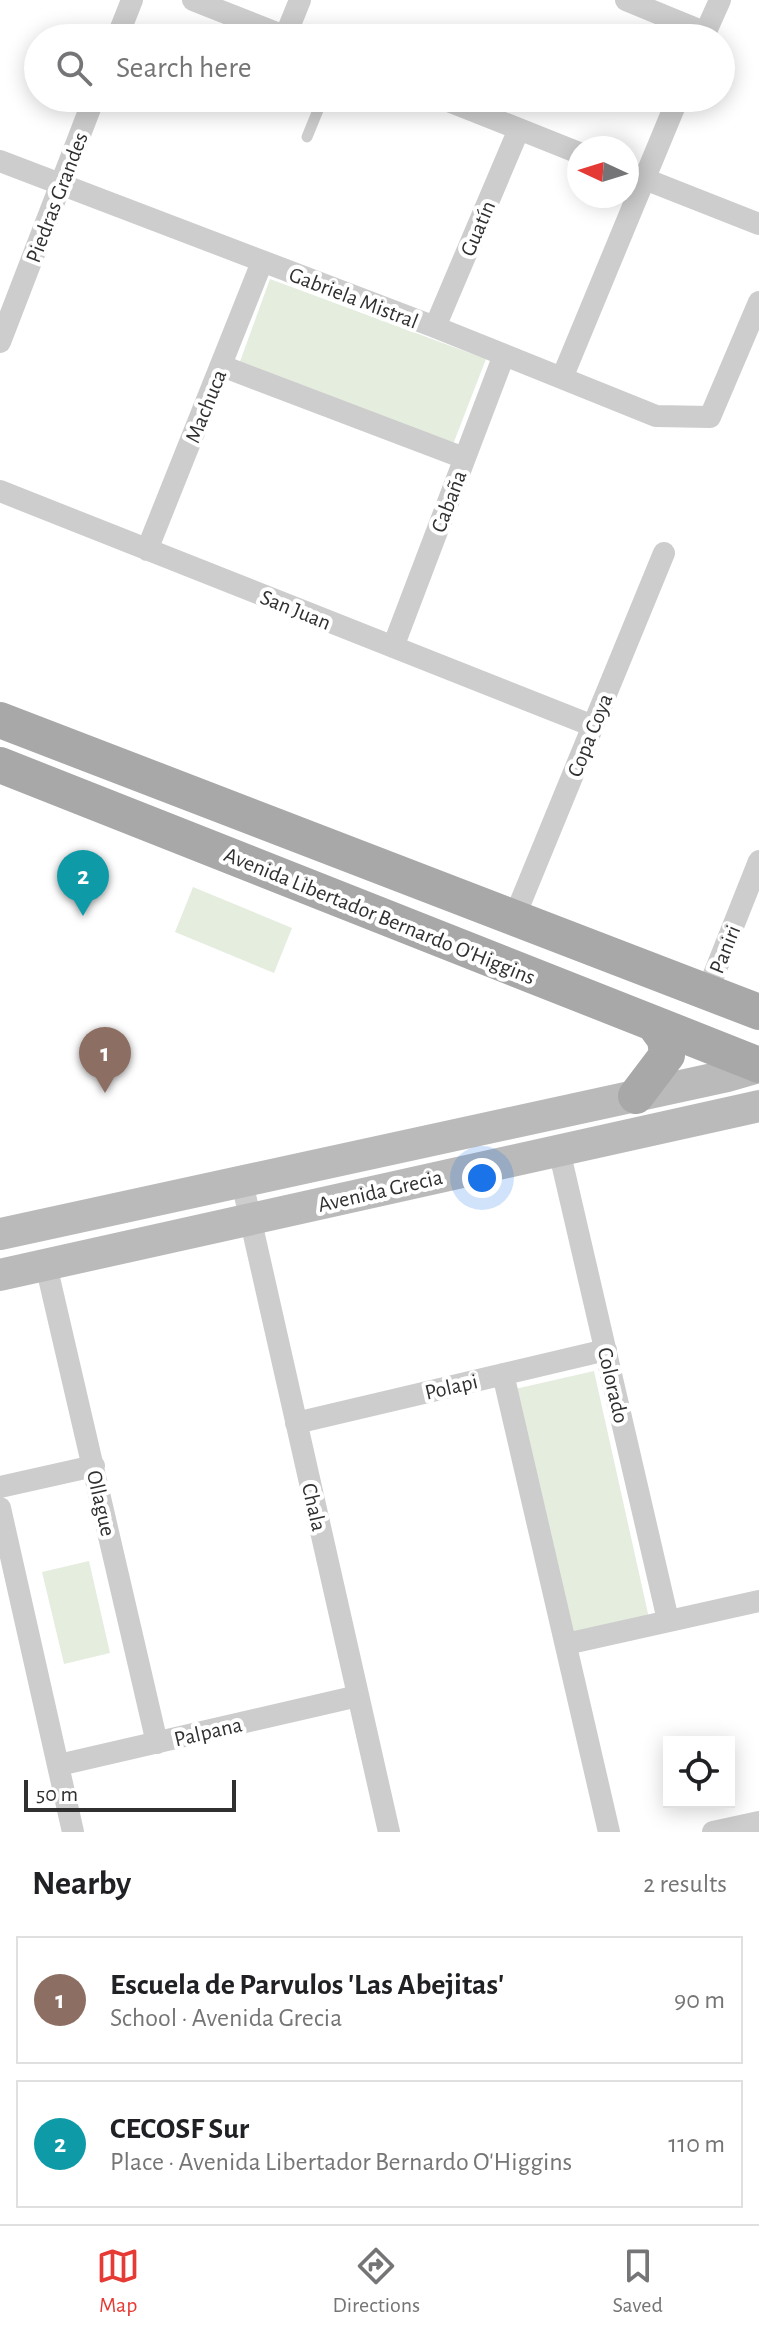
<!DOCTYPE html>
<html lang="en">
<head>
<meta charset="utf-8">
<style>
	body { margin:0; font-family:"Alegreya Sans",sans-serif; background:#f6f6f6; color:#202124 }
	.controls { position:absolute; right:24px; bottom:24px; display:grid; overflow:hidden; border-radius:0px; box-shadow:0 4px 20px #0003 }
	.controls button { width:72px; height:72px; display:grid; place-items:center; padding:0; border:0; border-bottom:2px solid #e0e0e0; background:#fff; color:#202124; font:40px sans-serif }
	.compass { position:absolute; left:567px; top:136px; width:72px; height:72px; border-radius:50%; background:#fff; box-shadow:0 4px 20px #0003; rotate:274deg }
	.scale { position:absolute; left:24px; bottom:20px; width:212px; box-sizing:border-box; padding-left:8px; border:4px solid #303030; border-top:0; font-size:22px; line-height:28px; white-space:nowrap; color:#303030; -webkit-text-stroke:6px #fff; paint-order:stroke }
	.you { position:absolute; left:482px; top:1178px; width:28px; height:28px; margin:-20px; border:6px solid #fff; border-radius:50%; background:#1a73e8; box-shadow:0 0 0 12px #1a73e833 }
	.badge { display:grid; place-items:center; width:52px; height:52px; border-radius:50%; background:#e63a34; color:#fff; font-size:26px; font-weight:700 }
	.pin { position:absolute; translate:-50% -66px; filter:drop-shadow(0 2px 4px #0008) }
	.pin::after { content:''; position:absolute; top:42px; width:28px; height:24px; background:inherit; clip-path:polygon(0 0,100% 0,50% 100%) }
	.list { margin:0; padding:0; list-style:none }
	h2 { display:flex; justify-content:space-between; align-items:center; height:104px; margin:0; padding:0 32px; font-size:34px }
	h2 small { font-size:26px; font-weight:400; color:#757577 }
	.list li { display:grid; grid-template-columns:52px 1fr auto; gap:24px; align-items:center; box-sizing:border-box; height:128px; margin:0 16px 16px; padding:0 16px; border:2px solid #e0e0e0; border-radius:0px }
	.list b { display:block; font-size:30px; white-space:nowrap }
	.list p { margin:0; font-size:26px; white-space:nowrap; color:#757577 }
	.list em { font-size:26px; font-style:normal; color:#757577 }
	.icon { flex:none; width:44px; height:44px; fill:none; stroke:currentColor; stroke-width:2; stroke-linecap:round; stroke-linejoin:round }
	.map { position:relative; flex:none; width:759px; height:1832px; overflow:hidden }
	.search { position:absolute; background:#fff; box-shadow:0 4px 20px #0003; left:24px; right:24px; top:24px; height:88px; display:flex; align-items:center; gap:20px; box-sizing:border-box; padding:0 28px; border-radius:44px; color:#757577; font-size:30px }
	.sheet { height:392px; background:#fff }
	nav { display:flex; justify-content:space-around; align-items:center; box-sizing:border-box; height:112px; border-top:2px solid #e0e0e0; background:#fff; font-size:22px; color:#757577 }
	nav a { display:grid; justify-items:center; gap:4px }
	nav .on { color:#e63a34 }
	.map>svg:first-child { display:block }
	.green { fill:#e5eddf }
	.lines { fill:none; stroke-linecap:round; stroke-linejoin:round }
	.service { stroke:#cdcdcd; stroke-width:11 }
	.minor { stroke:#cdcdcd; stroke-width:22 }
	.secondary { stroke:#bababa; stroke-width:32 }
	.primary { stroke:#a8a8a8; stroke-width:36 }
	.labels { text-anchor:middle; stroke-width:8; stroke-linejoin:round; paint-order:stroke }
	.street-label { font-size:22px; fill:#303030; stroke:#fff }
</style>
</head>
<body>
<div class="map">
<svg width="759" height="1832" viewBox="0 0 759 1832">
	<rect width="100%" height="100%" fill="#fff"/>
	<path class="green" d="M270 279 486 359 452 447 238 367Z
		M193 887 292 928 274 973 175 932Z
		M594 1371 649 1618 569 1634 515 1389Z
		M89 1561 110 1653 64 1664 42 1572Z"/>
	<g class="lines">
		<path class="service" d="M307 137 323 98"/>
		<path class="minor" d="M193 0 289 38
			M626 0 706 33
			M285 37 300 0
			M117 38 132 0
			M703 38 720 0
			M441 98 579 153
			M0 161 435 327 656 416 710 417 759 302
			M627 172 759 224
			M435 327 519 129
			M0 342 94 98
			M222 366 464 458
			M562 378 678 98
			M0 491 593 726
			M147 550 262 262
			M393 647 504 355
			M514 918 664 553
			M707 992 759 861
			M559 1150 668 1620
			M242 1182 389 1832
			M46 1265 157 1743
			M503 1374 609 1832
			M296 1423 606 1350
			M0 1487 94 1466
			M0 1508 73 1832
			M566 1644 759 1601
			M59 1765 358 1696
			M713 1832 759 1822"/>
		<path class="secondary" d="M0 1234 727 1076 759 1067
			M0 1275 759 1106"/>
		<path class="primary" d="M0 720 759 1012
			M0 765 759 1065
			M636 1096 667 1055 665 1039 654 1024"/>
	</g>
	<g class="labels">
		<g class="street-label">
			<text transform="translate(56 197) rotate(-69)" y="8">Piedras Grandes</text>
			<text transform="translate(477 228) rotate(-67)" y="8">Guatín</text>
			<text transform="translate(354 297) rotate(21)" y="8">Gabriela Mistral</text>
			<text transform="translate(205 406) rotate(-68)" y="8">Machuca</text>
			<text transform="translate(448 501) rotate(-69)" y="8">Cabaña</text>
			<text transform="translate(296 609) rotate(22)" y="8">San Juan</text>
			<text transform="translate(589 735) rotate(-68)" y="8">Copa Coya</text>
			<text transform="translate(380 915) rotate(22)" y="8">Avenida Libertador Bernardo O'Higgins</text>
			<text transform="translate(724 949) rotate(-68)" y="8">Paniri</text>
			<text transform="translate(380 1190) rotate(-13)" y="8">Avenida Grecia</text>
			<text transform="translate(614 1385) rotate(77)" y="8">Colorado</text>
			<text transform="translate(451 1386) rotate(-13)" y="8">Polapi</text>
			<text transform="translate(102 1503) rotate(77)" y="8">Ollague</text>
			<text transform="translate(315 1507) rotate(77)" y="8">Chala</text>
			<text transform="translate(208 1731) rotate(-13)" y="8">Palpana</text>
		</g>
	</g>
</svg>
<div class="controls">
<button><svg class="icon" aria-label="locate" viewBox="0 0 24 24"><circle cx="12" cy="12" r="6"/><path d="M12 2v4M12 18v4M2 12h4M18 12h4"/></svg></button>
</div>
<svg class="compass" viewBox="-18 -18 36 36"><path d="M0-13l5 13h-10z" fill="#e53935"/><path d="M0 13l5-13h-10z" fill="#757577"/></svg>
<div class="scale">50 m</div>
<div class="you"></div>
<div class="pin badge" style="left:105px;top:1093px;background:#8d6e63">1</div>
<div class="pin badge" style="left:83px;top:916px;background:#0f9aa8">2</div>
<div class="search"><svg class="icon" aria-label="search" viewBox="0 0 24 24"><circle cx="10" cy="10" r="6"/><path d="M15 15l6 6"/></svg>Search here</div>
</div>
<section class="sheet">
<h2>Nearby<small>2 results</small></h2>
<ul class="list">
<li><span class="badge" style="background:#8d6e63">1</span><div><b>Escuela de Parvulos 'Las Abejitas'</b><p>School · Avenida Grecia</p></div><em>90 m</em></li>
<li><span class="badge" style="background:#0f9aa8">2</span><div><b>CECOSF Sur</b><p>Place · Avenida Libertador Bernardo O'Higgins</p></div><em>110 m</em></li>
</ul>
</section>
<nav>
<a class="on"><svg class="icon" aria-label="map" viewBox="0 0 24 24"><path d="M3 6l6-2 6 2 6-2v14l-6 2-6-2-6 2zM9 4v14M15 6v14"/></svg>Map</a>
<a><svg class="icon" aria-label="directions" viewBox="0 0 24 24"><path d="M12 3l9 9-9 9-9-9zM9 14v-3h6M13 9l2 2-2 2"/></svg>Directions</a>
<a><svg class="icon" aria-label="saved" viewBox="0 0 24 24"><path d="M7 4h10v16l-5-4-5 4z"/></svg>Saved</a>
</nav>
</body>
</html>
